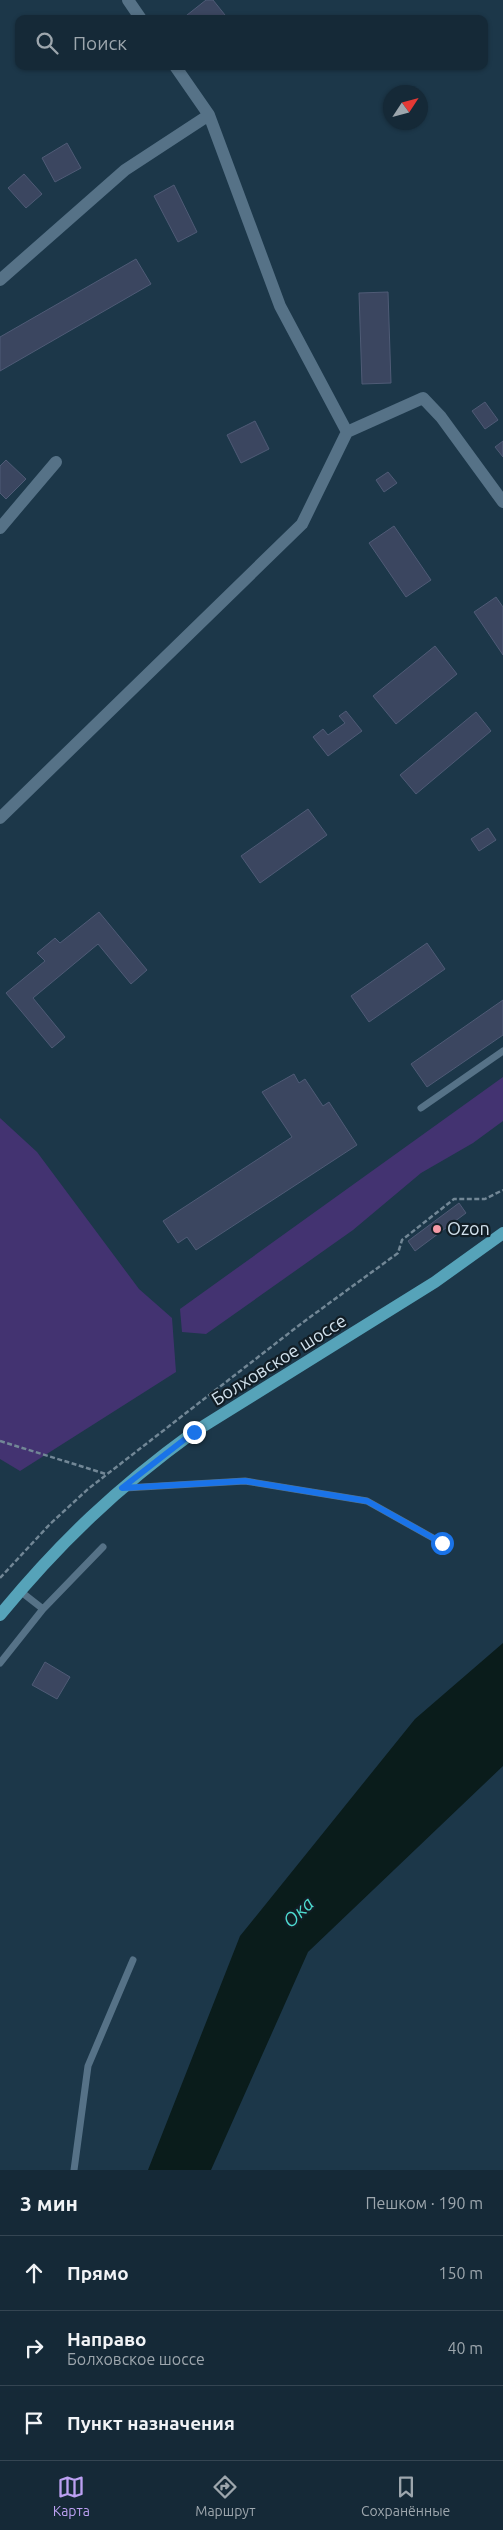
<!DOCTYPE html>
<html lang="ru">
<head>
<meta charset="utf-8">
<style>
	body { margin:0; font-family:Ubuntu,sans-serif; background:#1e313f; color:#f1f3f6 }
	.compass { position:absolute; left:383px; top:85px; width:45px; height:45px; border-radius:50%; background:#152937; box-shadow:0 1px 4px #0004; rotate:54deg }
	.stop { position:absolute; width:15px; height:15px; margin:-11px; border:4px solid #1a73e8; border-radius:50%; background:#fff }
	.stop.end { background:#1a73e8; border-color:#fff; box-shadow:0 1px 5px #0008 }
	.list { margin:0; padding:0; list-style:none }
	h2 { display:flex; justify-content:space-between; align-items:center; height:65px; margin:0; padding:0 20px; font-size:21px }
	h2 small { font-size:16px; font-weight:400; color:#9da6ad }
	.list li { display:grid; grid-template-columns:32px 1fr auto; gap:15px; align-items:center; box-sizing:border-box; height:75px; padding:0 20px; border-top:1px solid #344552 }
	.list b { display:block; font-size:19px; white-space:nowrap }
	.list p { margin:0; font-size:16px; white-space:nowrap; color:#9da6ad }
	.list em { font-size:16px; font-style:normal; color:#9da6ad }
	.icon { flex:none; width:28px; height:28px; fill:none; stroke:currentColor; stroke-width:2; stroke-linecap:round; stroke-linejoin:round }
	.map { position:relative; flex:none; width:503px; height:2170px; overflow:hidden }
	.search { position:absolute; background:#152937; box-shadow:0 1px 4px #0004; left:15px; right:15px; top:15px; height:55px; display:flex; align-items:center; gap:12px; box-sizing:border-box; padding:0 18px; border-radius:10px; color:#9da6ad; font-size:19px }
	.sheet { height:290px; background:#152937 }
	nav { display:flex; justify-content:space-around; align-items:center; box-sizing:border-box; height:70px; border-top:1px solid #344552; background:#152937; font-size:14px; color:#9da6ad }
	nav a { display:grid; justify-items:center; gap:2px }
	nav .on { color:#bca0f2 }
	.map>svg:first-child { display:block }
	.green { fill:#433371 }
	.water { fill:#0a1c1b }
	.building { fill:#3b4660; stroke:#4f5b76 }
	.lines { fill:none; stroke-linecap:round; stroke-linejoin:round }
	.path { stroke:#728796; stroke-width:2.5; stroke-dasharray:5 2.5; stroke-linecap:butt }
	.service { stroke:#567287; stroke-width:7 }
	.minor { stroke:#567287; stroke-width:12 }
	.primary { stroke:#56a3b9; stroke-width:12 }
	.route { stroke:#1a73e8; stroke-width:6 }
	.poi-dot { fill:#f49aa6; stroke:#111d25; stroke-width:2 }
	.labels { text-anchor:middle; stroke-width:4.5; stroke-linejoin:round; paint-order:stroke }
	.poi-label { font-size:18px; fill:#d2e2ed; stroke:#111d25; text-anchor:start }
	.street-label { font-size:18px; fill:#d2e2ed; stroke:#111d25 }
	.water-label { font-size:19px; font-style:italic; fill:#4edcd0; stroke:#111d25 }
</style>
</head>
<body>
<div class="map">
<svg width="503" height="2170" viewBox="0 0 503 2170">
	<rect width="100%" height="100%" fill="#1c3749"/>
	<path class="green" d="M503 1077V1121L473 1143 421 1173 353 1230 206 1334 182 1332 180 1309Z
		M0 1118 37 1152 139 1289 172 1318 176 1372 20 1471 0 1459Z"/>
	<path class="water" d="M503 1643V1766L308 1952 211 2170H148L240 1936 415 1719Z"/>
	<path class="building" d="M206 0H213L225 15 220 19H182Z
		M67 143 81 168 55 182 42 158Z
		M24 174 42 194 26 208 8 188Z
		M174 185 197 232 178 242 154 196Z
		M136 259 151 284 0 371V337Z
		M388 292 391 383 362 384 359 293Z
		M485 402 498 420 485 429 472 411Z
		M255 421 269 449 241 463 227 435Z
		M503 441V457L495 447Z
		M6 460 26 479 6 499 0 493V466Z
		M388 472 397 483 384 492 376 480Z
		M394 526 431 580 406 597 369 543Z
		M496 597 503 607V655L474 612Z
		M435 646 457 674 396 724 373 696Z
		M346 711 362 731 328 756 313 737 323 729 328 735 345 723 339 716Z
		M476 712 491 731 416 794 400 775Z
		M308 809 327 835 260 883 241 856Z
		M488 828 496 840 479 851 471 839Z
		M99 912 147 970 131 984 98 944 33 998 65 1037 52 1048 6 993 45 961 37 953 55 938 60 943Z
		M427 943 445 969 369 1022 351 996Z
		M503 1000V1035L427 1087 411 1064Z
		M294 1074 299 1083 305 1079 323 1106 329 1102 357 1145 196 1250 187 1237 178 1243 163 1221 292 1137 262 1092Z
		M459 1203 466 1213 415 1251 408 1241Z
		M45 1662 70 1677 57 1699 32 1685Z"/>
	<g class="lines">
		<path class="path" d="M0 1441 106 1474
			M0 1578 50 1524 88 1489 302 1323 398 1253 402 1240 454 1199H485L503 1190"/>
		<path class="service" d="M421 1108 503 1051
			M125 1488 245 1481 367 1501 442 1543
			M20 1591 43 1609
			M0 1663 43 1609 103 1547
			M74 2170 88 2066 133 1960"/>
		<path class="minor" d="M128 0 141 19
			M175 66 209 115 280 306 347 432
			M0 280 125 170 209 115
			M0 528 56 462
			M0 818 302 524 347 432 423 398 441 417 503 502"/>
		<path class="primary" d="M0 1615C59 1543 118 1487 194 1432L435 1282 503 1233"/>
	</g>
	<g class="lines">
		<path class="route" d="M194 1432 122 1488 245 1481 367 1501 442 1543"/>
	</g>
	<circle class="poi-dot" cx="437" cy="1229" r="5"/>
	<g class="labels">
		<g class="poi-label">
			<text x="447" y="1235">Ozon</text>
		</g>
		<g class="street-label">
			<text transform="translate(279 1360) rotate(-32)" y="6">Болховское шоссе</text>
		</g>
		<g class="water-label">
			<text transform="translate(298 1912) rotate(-44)" y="7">Ока</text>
		</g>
	</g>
</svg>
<svg class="compass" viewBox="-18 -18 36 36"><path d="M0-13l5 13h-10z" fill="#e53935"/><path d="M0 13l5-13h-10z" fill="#9da6ad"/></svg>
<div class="stop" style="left:442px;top:1543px"></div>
<div class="stop end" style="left:194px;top:1432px"></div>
<div class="search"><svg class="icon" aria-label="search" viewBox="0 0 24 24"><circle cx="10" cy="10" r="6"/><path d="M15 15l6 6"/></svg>Поиск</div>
</div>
<section class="sheet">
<h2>3 мин<small>Пешком · 190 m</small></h2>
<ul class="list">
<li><svg class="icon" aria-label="ahead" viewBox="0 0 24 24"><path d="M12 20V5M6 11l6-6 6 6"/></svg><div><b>Прямо</b></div><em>150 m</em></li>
<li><svg class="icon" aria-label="right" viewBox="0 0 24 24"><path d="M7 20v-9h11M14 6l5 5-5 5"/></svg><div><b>Направо</b><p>Болховское шоссе</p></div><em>40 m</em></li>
<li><svg class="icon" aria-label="arrive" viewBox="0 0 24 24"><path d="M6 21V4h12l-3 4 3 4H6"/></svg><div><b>Пункт назначения</b></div></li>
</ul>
</section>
<nav>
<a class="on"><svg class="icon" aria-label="map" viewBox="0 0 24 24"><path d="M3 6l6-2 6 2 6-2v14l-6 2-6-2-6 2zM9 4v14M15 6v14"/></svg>Карта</a>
<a><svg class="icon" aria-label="directions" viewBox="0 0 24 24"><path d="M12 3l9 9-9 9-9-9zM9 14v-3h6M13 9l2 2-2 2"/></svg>Маршрут</a>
<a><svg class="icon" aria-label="saved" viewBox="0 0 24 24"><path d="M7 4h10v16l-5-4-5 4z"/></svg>Сохранённые</a>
</nav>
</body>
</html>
